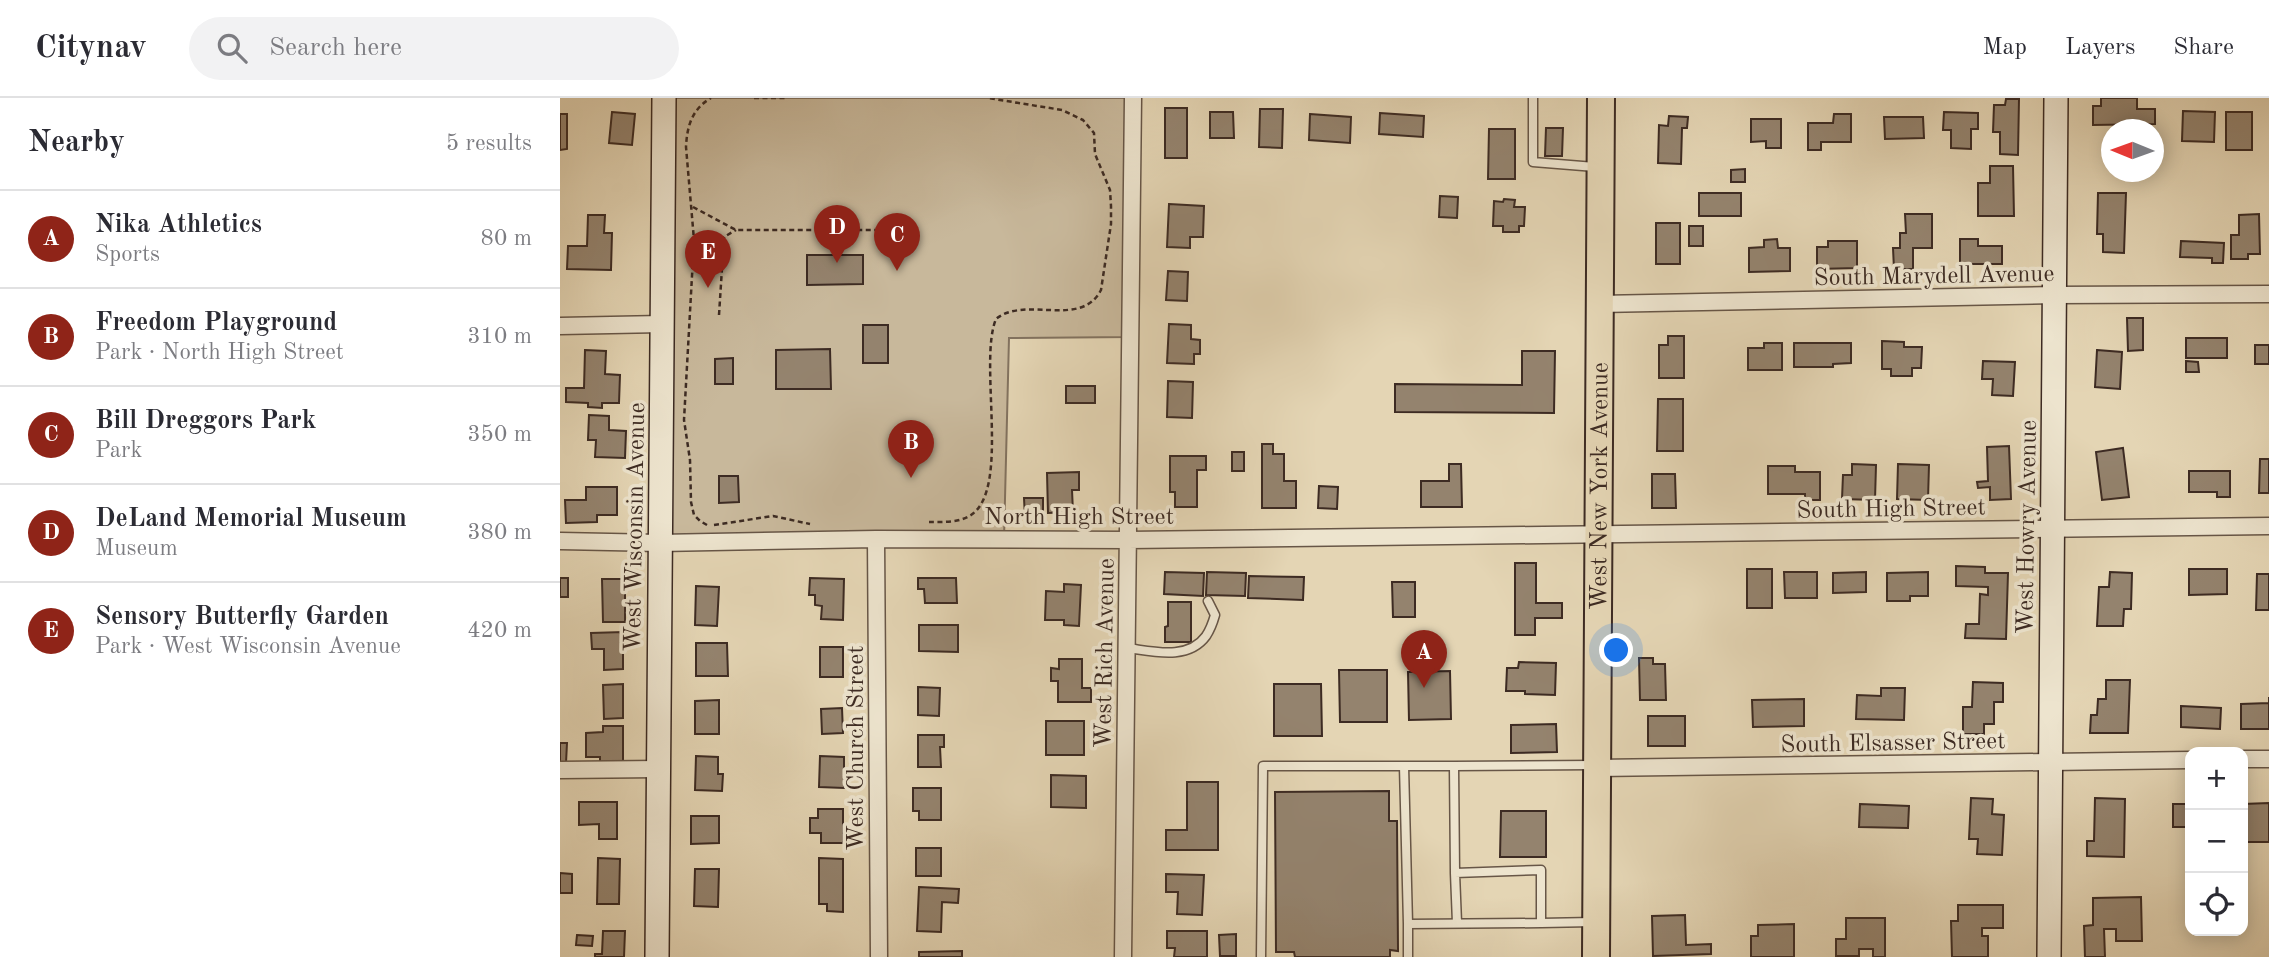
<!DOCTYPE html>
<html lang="en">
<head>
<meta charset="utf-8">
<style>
	body { margin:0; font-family:"Old Standard TT",serif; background:#f2f2f3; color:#2b2b33 }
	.controls { position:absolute; right:21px; bottom:21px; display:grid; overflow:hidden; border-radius:14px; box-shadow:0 4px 18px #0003 }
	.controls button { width:63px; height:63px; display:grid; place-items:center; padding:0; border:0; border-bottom:2px solid #e1e1e2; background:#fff; color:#2b2b33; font:35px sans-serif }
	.compass { position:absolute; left:1541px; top:21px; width:63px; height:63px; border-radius:50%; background:#fff; box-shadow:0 4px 18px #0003; rotate:271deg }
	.you { position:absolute; left:1057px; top:553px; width:24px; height:24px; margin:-18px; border:5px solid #fff; border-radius:50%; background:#1a73e8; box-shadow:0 0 0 10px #1a73e833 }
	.badge { display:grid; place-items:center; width:46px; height:46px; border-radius:50%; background:#8f2418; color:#fff; font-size:23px; font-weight:700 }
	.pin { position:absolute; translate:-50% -58px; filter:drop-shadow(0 2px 4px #0008) }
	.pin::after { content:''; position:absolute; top:37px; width:24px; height:21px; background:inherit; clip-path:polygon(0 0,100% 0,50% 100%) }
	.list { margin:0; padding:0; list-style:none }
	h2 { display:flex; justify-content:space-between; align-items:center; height:91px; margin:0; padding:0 28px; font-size:30px }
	h2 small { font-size:23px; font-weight:400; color:#7c7c81 }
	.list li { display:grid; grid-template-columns:46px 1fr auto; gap:21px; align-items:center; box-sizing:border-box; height:98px; padding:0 28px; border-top:2px solid #e1e1e2 }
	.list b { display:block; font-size:26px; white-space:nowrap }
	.list p { margin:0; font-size:23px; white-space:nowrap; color:#7c7c81 }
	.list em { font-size:23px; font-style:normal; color:#7c7c81 }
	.icon { flex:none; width:38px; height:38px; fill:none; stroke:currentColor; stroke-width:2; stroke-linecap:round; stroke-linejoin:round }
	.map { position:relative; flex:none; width:1709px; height:859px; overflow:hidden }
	header { display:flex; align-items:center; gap:42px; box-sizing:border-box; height:98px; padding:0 35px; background:#fff; border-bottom:2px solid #e1e1e2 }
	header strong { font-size:33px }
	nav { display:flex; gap:38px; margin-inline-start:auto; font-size:24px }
	.search { width:490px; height:63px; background:#f2f2f3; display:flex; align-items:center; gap:18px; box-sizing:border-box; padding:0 24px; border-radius:38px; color:#7c7c81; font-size:26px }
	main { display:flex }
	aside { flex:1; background:#fff }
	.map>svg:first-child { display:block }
	.green { fill:#c8b89b; stroke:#82725f; stroke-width:2 }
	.building { fill:#94836e; stroke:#3d2b23; stroke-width:2 }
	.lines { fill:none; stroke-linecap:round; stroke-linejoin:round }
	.lane-casing { stroke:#675647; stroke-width:11 }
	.street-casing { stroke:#675647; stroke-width:19 }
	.secondary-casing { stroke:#3d2b23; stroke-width:26 }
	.primary-casing { stroke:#3d2b23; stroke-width:30 }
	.path { stroke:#3d2b23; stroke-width:2.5; stroke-dasharray:5 3.5; stroke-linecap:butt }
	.lane { stroke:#ede4ce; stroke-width:8 }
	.street { stroke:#ede4ce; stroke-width:16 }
	.secondary { stroke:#ede4ce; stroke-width:23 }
	.primary { stroke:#e4d5b4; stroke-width:26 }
	.labels { text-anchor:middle; stroke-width:7; stroke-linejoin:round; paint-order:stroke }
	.street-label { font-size:24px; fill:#3d2b23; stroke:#ede4ce }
</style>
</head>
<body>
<header>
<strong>Citynav</strong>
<div class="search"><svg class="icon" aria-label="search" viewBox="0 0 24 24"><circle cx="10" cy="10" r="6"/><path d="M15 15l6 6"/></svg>Search here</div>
<nav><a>Map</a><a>Layers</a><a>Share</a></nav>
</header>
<main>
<aside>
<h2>Nearby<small>5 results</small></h2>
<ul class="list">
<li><span class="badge">A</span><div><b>Nika Athletics</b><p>Sports</p></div><em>80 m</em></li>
<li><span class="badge">B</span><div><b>Freedom Playground</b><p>Park · North High Street</p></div><em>310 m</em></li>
<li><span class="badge">C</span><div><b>Bill Dreggors Park</b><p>Park</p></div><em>350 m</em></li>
<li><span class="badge">D</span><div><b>DeLand Memorial Museum</b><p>Museum</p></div><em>380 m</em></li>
<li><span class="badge">E</span><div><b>Sensory Butterfly Garden</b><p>Park · West Wisconsin Avenue</p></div><em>420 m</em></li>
</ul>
</aside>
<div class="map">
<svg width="1709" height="859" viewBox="0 0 1709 859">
	<rect width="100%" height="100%" fill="#e4d5b4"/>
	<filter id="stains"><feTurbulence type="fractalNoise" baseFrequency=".00286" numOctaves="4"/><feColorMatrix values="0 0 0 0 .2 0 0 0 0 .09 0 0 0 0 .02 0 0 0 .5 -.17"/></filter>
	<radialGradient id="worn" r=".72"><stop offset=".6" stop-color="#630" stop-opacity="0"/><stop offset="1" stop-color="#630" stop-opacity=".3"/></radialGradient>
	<path class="green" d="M104 0H573L570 239 449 240 444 441 100 445Z"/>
	<path class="building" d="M1541 0H1577V11H1595V26L1533 27V8H1541Z
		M1446 1H1459L1458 57 1440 56V34H1433L1434 7H1445Z
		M605 10H627V60H605Z
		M700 11H723L722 50 699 49Z
		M1623 13 1655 14 1654 44 1622 43Z
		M52 14 75 16 72 47 49 45Z
		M650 14H673L674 40H650Z
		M1384 14 1418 15V31H1411V51L1391 50V32H1383Z
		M1666 14H1692V52H1666Z
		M820 15 864 18 863 39 819 36Z
		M0 16H7V51L0 52Z
		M750 16 791 19 790 45 749 42Z
		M1274 16H1291V44H1261V52H1248V25H1273Z
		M1109 18 1128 19 1127 30H1122L1121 66 1098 65 1099 27 1108 28Z
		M1324 19H1363L1364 40 1325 41Z
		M1191 21H1221V50H1206V43L1191 44Z
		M986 30H1003L1002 58H985Z
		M929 31H955V81H928Z
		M1430 68H1453L1454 118H1418V85H1430Z
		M1185 71V84H1171V72Z
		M1139 95H1181V118H1139Z
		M1538 95H1566L1564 155 1543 154V136H1537Z
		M880 98 898 99 897 120 879 119Z
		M944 101 955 102 954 109H965L964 128H959V134H943V128H933L934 103 943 104Z
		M609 106 644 108 643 139H630V150L607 149Z
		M1345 116H1372V150H1353V171H1334L1333 150H1340V135H1346Z
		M1699 116 1700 156H1688V161H1671V137H1679V117Z
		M28 117H45L44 135H52L51 172 7 171 8 148H27Z
		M1096 125H1120V166H1096Z
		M1129 128H1143V148H1129Z
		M1217 141 1218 150H1230V173L1189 174V150L1204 149V142Z
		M1400 141H1418V148H1442V166H1400Z
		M1268 143H1297V170L1257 171V149H1268Z
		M1621 143 1664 145 1663 165H1652V160L1620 159Z
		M247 157H303V186L247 187Z
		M608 173 628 174 627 203 606 202Z
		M1567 220H1583V252L1568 253Z
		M609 226 631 227V241L640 242V256H634V266L607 265Z
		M303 227H328V265H303Z
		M1108 238H1124V280H1099V247H1108Z
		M1626 240H1667V260H1626Z
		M1322 243 1344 244V249H1362L1361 270H1352V278H1331V271H1322Z
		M1204 245H1222V272H1188V250H1204Z
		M1234 245H1291V265L1273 266V269H1234Z
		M1695 247H1709V266H1695Z
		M270 251 271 291H216V252Z
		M25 252 46 253 45 276 60 277 59 305H42V310L28 309V305L6 304V290H24Z
		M1537 252 1562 254 1560 291 1535 289Z
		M962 253H995L994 315 835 314V286L962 287Z
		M173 260V286H155V261Z
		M1423 263 1455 264 1453 298 1432 297 1433 281H1422Z
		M1626 263 1638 264 1639 274H1626Z
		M608 283 633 284 632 320 607 319Z
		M506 288H535V305H506Z
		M1098 301H1123V353H1097Z
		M29 317 49 318V332L66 333 65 360 35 359 36 342H28Z
		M702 346H713V356H724V383H736V410H702Z
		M1449 348 1451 401 1430 402V389L1418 390 1417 384 1428 383 1427 349Z
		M1563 350 1569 399 1542 402 1536 354Z
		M672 354H684V373H672Z
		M610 358H646V372H637V409H615V394H610Z
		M1700 361H1709V395H1699Z
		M889 366H901L902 409H861V383H889Z
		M1292 366 1316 367 1315 402 1282 401 1283 377H1292Z
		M1338 366 1369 367 1368 402 1337 401Z
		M1208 368H1235V374H1260V402H1245V396H1208Z
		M1629 373H1670V399H1657V394H1629Z
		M519 374V392H512L513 414 488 415 487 375Z
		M1092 376H1115L1116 410H1092Z
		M159 378H178L179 404 159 405Z
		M759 388 778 389 777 411 758 410Z
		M26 389H57V417H37V424L6 425 5 402H26Z
		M464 400H483V420H465Z
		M955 465H976V505H1002V520H975V537H955Z
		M1396 468 1425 469V475H1448L1446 541 1405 540 1406 526H1419L1420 496 1428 497V489L1396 488Z
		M1187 471H1212V510H1187Z
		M1629 471H1667V496L1629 497Z
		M605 474 644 475 643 498 604 496Z
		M647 474 686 475 685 498 646 497Z
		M1224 474H1257V500H1225Z
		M1306 474V494L1273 495V475Z
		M1368 474V498H1350V503H1327V475Z
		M1550 474 1572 475 1571 511H1564L1563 528H1537L1539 489H1549Z
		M1697 476H1709V512H1696Z
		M689 478 744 479 743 502 688 500Z
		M0 480H8V499H0Z
		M250 480 284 481 283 522 261 521 262 508 255 507V497H249Z
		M358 480H396L397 505H365L364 491H358Z
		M42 481H65V524H43Z
		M832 484H855V519H833Z
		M504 486 521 487 519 528 504 527V522H485L486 493 504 494Z
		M136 488 159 489 157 528 135 527Z
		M608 504H631V544H605V529L608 528Z
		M359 527H398V554L359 553Z
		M63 534V571L44 572V551H32L31 535Z
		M136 545H167L168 578H136Z
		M260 549H283V579H260Z
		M1079 560H1093V566H1105L1106 602H1080Z
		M499 561H522V590H531V604H498V583H491V570L499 571Z
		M959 564 996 565 995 597 965 596V593H946L947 570H958Z
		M779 572H827V624H780Z
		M890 573 891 621 849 622 848 574Z
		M1546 582H1570L1568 635H1530L1531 617H1537L1538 601H1546Z
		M1413 584 1443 585V604H1434V626H1424V636H1403V609H1412Z
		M63 586V620L44 621 43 587Z
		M714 586H761L762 638H714Z
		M358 589 380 590 379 618 358 617Z
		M1321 590H1345L1344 622 1296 621 1297 597 1321 598Z
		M1709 599V631H1681V606L1709 605Z
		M1244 601V628L1193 629 1192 602Z
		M159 602V636H135V603Z
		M1621 608 1661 610 1660 631 1621 629Z
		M282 610 283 635 262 636 261 611Z
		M1088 618H1125V648H1088Z
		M486 623H524V657H486Z
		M996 626 997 654 951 655V627Z
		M43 628H63V665H40V659H26V635L43 634Z
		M358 637H384V649H380L381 669H358Z
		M0 645H7L6 665H0Z
		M136 658 158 659V676H163L162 693 135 692Z
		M260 658 284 659V690L259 689Z
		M491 677 526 678V710L491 709Z
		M627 684H658V752H606V732H627Z
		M353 690H381V722H359V713H353Z
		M829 693V723H837L838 853 830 852V859H735L734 854H716L715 694Z
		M1411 700 1433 701 1432 716 1444 717 1442 757 1417 756 1418 741H1409Z
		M1535 700 1565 701 1564 759 1527 758V743H1534Z
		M19 704H57V741H39V726L19 727Z
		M1709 705V744H1686V725H1683V706Z
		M1300 706 1349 708 1348 730 1299 729Z
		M1613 706H1630V729H1613Z
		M258 711H283V745H261V735H250V720H258Z
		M941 713H986V759H940Z
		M131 718H159V745L131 746Z
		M356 750H381V778H356Z
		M38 760 60 761 59 806H37Z
		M259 760 283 761V814L267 813V806H259Z
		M135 771H159L158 809 134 808Z
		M0 775 12 776V795H0Z
		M606 776 644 777 642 817 617 816 618 794H606Z
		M359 789 399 791 398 805 382 804 381 834 357 833Z
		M1581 799 1582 843H1556V831H1544L1545 859H1525L1524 828 1533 827V800Z
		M1398 807H1443V830H1422V838H1428V859H1392L1391 823H1398Z
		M1125 817 1126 847 1151 846V856L1093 858 1092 818Z
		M1286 820H1325V859H1313V851H1299V858H1276V841H1286Z
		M1234 826V859H1191V838H1198V827Z
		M43 833H65L64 859H35V856H42Z
		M607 833H647V859H614L615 850H607Z
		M676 836V858H660L659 837Z
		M17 837 33 838 32 848 16 847Z
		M402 853V859H359V854Z"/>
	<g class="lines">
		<defs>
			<path id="lane" d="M973 0V64L1035 69
				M567 550C592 553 628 563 646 538 650 532 653 524 655 517L648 503
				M844 668 848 826 981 825
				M894 668 1034 667
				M895 775 897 825
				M701 859 703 668H894L895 775 981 772V825L1033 824
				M848 859V826"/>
			<path id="street" d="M1039 206 1495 197 1709 196
				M0 228 102 226
				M316 441 319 859
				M0 443 100 445 316 441 568 442 1709 428
				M1683 661H1709
				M1037 670 1630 662
				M0 672 98 671
				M563 859 573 0"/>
			<path id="secondary" d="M97 859 104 0
				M1489 859 1496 0"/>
			<g id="primary">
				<path id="s1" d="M1036 859 1041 0"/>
			</g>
		</defs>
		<use href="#lane" class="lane-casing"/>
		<use href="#street" class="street-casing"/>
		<use href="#secondary" class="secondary-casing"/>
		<use href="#primary" class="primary-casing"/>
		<path class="path" d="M194 0H226
			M133 109 176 132H337L351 145
			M134 163 145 150 176 132
			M159 217 164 139
			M369 424C382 424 399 425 411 417 451 391 418 264 436 221 465 197 521 231 541 192L551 126V108L550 92 535 56 534 35 523 22 502 12 428 0
			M147 427 140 423 134 417 131 404 130 362 124 322 134 142 126 49C127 28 132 11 151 0
			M154 427 213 418 250 426"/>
		<use href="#lane" class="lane"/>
		<use href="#street" class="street"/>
		<use href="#secondary" class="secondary"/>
		<use href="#primary" class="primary"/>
	</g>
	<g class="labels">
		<g class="street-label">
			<text transform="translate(1374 177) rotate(-1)" y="8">South Marydell Avenue</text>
			<text dy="8" stroke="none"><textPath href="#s1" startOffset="471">West New York Avenue</textPath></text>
			<text transform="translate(1331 410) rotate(-1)" y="8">South High Street</text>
			<text x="519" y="426">North High Street</text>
			<text transform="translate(74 429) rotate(-89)" y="8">West Wisconsin Avenue</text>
			<text transform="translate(1466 429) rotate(-89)" y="8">West Howry Avenue</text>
			<text transform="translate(544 555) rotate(-89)" y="8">West Rich Avenue</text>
			<text transform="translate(1333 644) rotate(-1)" y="8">South Elsasser Street</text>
			<text transform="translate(295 650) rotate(-90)" y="8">West Church Street</text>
		</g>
	</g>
	<rect width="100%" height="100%" filter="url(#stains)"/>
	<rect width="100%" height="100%" fill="url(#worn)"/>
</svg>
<div class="controls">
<button>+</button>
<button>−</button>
<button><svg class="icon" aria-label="locate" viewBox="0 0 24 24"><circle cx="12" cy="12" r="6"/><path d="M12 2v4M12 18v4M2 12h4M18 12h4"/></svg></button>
</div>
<svg class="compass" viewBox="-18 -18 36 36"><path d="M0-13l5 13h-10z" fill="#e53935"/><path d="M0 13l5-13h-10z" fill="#7c7c81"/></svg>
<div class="you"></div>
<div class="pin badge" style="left:864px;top:590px">A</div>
<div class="pin badge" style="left:351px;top:380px">B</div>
<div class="pin badge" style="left:337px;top:173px">C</div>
<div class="pin badge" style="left:277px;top:165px">D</div>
<div class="pin badge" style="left:148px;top:190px">E</div>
</div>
</main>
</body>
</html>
